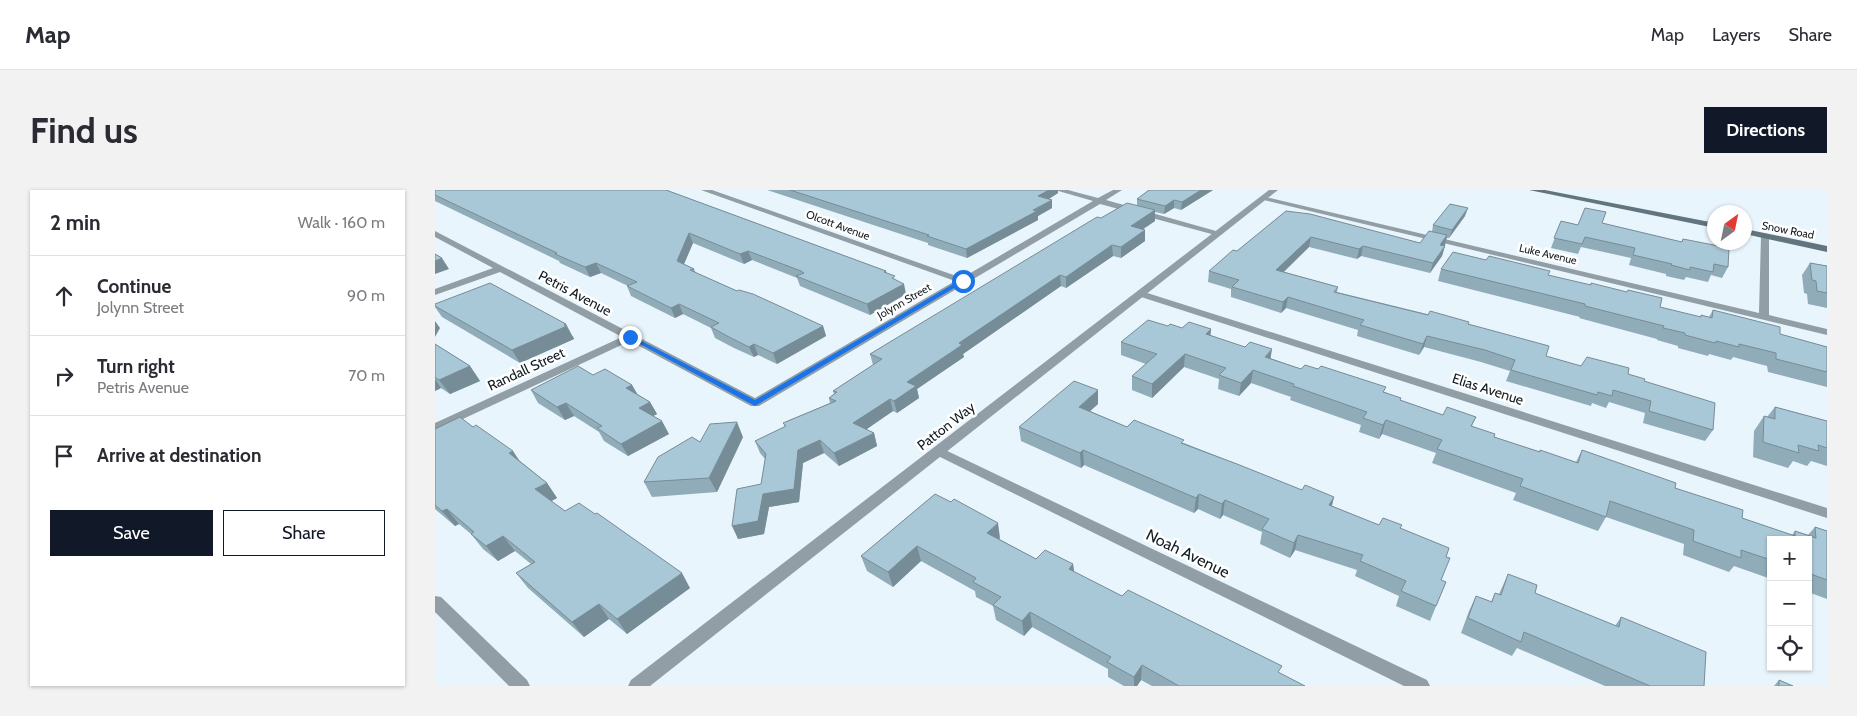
<!DOCTYPE html>
<html lang="en">
<head>
<meta charset="utf-8">
<style>
	body { margin:0; font-family:Cabin,sans-serif; background:#f2f2f3; color:#2b2b33 }
	.controls { position:absolute; right:15px; bottom:15px; display:grid; overflow:hidden; border-radius:0px; box-shadow:0 1px 4px #0004 }
	.controls button { width:45px; height:45px; display:grid; place-items:center; padding:0; border:0; border-bottom:1px solid #e1e1e2; background:#fff; color:#2b2b33; font:25px sans-serif }
	.compass { position:absolute; left:1272px; top:15px; width:45px; height:45px; border-radius:50%; background:#fff; box-shadow:0 1px 4px #0004; rotate:33deg }
	.stop { position:absolute; width:15px; height:15px; margin:-11px; border:4px solid #1a73e8; border-radius:50%; background:#fff }
	.stop.end { background:#1a73e8; border-color:#fff; box-shadow:0 1px 5px #0008 }
	.list { margin:0; padding:0; list-style:none }
	h2 { display:flex; justify-content:space-between; align-items:center; height:65px; margin:0; padding:0 20px; font-size:21px }
	h2 small { font-size:16px; font-weight:400; color:#7c7c81 }
	.list li { display:grid; grid-template-columns:32px 1fr auto; gap:15px; align-items:center; box-sizing:border-box; height:80px; padding:0 20px; border-top:1px solid #e1e1e2 }
	.list b { display:block; font-size:19px; white-space:nowrap }
	.list p { margin:0; font-size:16px; white-space:nowrap; color:#7c7c81 }
	.list em { font-size:16px; font-style:normal; color:#7c7c81 }
	.actions { display:flex; gap:10px; padding:15px 20px }
	.actions a { flex:1; padding:11px 0; border:1px solid #111827; border-radius:0px; text-align:center; font-size:18px; color:#111827 }
	.actions .main { background:#111827; color:#fff }
	.icon { flex:none; width:28px; height:28px; fill:none; stroke:currentColor; stroke-width:2; stroke-linecap:round; stroke-linejoin:round }
	.map { position:relative; flex:none; width:1392px; height:496px; overflow:hidden; border-radius:0px }
	header { display:flex; align-items:center; gap:30px; box-sizing:border-box; height:70px; padding:0 25px; background:#fff; border-bottom:1px solid #e1e1e2 }
	header strong { font-size:24px }
	nav { display:flex; gap:28px; margin-inline-start:auto; font-size:18px }
	.intro { display:flex; align-items:center; justify-content:space-between; box-sizing:border-box; height:120px; padding:0 30px }
	h1 { margin:0; font-size:35px }
	.button { padding:12px 22px; border-radius:0px; background:#111827; color:#fff; font-size:18px; font-weight:700 }
	main { display:flex; gap:30px; padding:0 30px }
	aside { flex:1; background:#fff; border-radius:0px; box-shadow:0 1px 4px #0004 }
	.map>svg:first-child { display:block }
	.lines { fill:none; stroke-linecap:round; stroke-linejoin:round }
	.minor { fill:#919ea5; fill-rule:evenodd }
	.tertiary { fill:#919ea5; fill-rule:evenodd }
	.secondary { fill:#62757f; fill-rule:evenodd }
	.wall { fill:#91acb9 }
	.shaded-wall { fill:#768c96 }
	.building { fill:#a9c8d7; stroke:#768c96 }
	.route { fill:#1a73e8 }
	.labels { text-anchor:middle; stroke-width:5; stroke-linejoin:round; paint-order:stroke }
	.far-street-label { font-size:11px; fill:#111c22; stroke:#fff }
	.street-label { font-size:14px; fill:#111c22; stroke:#fff }
	.near-street-label { font-size:16px; fill:#111c22; stroke:#fff }
</style>
</head>
<body>
<header>
<strong>Map</strong>
<nav><a>Map</a><a>Layers</a><a>Share</a></nav>
</header>
<div class="intro"><h1>Find us</h1><a class="button">Directions</a></div>
<main>
<aside>
<h2>2 min<small>Walk · 160 m</small></h2>
<ul class="list">
<li><svg class="icon" aria-label="ahead" viewBox="0 0 24 24"><path d="M12 20V5M6 11l6-6 6 6"/></svg><div><b>Continue</b><p>Jolynn Street</p></div><em>90 m</em></li>
<li><svg class="icon" aria-label="right" viewBox="0 0 24 24"><path d="M7 20v-9h11M14 6l5 5-5 5"/></svg><div><b>Turn right</b><p>Petris Avenue</p></div><em>70 m</em></li>
<li><svg class="icon" aria-label="arrive" viewBox="0 0 24 24"><path d="M6 21V4h12l-3 4 3 4H6"/></svg><div><b>Arrive at destination</b></div></li>
</ul>
<div class="actions"><a class="main">Save</a><a>Share</a></div>
</aside>
<div class="map">
<svg width="1392" height="496" viewBox="0 0 1392 496">
	<rect width="100%" height="100%" fill="#e9f5fc"/>
	<g class="lines">
		<path class="minor" d="M266 0H277L527 88 658 11 620 0H633L663 8 678 0H687L671 10 788 43 784 46 665 14 324 216H316L195 151 0 242V233L187 147 65 82 0 105V99L58 78 0 47V41L320 208 520 91Z
			M826 6 1324 123 1326 46 1330 43 1334 46V125L1392 139V145L829 10H826Z
			M706 101 1392 318V328L703 106 701 104Z
			M504 257 992 490 995 496H969L499 264 498 261 499 258Z
			M0 406 6 407 92 490 95 496H74L0 422Z"/>
		<path class="tertiary" d="M834 0H843L215 496H193L196 490Z"/>
		<path class="secondary" d="M1094 0H1110L1280 33V38Z
			M1310 39 1392 56V62L1310 44Z"/>
	</g>
	<path class="wall" d="M0 0H231L451 81 452 83 461 90 471 104 435 125 365 96 362 88 317 70 309 74 258 53 249 74 259 79 261 83 302 101 388 136 391 146 342 174 323 165 319 167 299 158 280 148 276 138 248 124 240 128 196 106 192 96H193L166 83 155 87 125 73 124 71 0 11Z
		M332 0H623V3L614 9 617 10V18L603 26V30L532 68 493 55V53Z
		M714 0H778L746 20 739 18 729 24 720 22V31L707 40 710 51 686 68 678 66 631 98 626 96 528 164 529 167 482 199 484 208 462 223 458 221 431 239 439 243 442 256 404 276 389 263 368 273 364 312 334 317 329 344 303 349 326 294 330 269 325 263 320 251 350 237 348 233 395 213 394 208 399 204 398 201 438 175 435 164 666 28 702 16V9Z
		M851 21 985 53 997 42 998 35 1030 26 1014 48H1012L1007 66 995 83 926 66 922 69 874 57 849 82 903 97 902 102 1033 134 1111 166 1146 176 1193 184 1209 191 1278 240 1270 251 1208 233 1210 223 1174 212 1171 218 1157 213 1156 216 1071 191 1075 181 1046 172 989 157 984 165 922 146 923 140 851 118 846 123 796 107V99L773 92 774 81 802 61Z
		M1126 31 1143 35 1167 33 1246 52 1248 49 1293 77 1287 88 1276 85 1273 92 1251 87 1249 90 1231 86V84L1194 75 1196 68 1146 57 1143 64 1116 58Z
		M1375 73 1392 76V118L1373 114 1372 104 1369 103 1367 85Z
		M1006 79 1113 85 1225 117 1266 127V125L1274 127 1278 120 1345 144 1392 157V197L1333 182 1332 176 1298 167 1296 170 1274 164 1273 166 1243 158V156L1222 150V149L1144 128 1145 127 1003 91Z
		M0 114 138 146 139 149 85 173 7 127 0 117Z
		M733 136 747 138 776 139 775 145 835 168 866 179 950 202 965 210 1008 225 1041 227 1037 236 1059 247 1105 262 1141 272 1147 260 1240 298 1307 328 1357 345 1360 341 1373 345 1380 337 1392 341V409L1373 402V350H1336V389L1299 376 1294 382 1248 365 1249 354 1171 327 1163 341 1078 310 1081 303 997 273 1001 263 947 244 944 249 924 242 926 235 855 210 856 207 816 193 804 206 783 199 784 189 749 177 717 208 697 200V186L711 174 686 165V152Z
		M0 154 35 176 45 191 15 204 6 198 0 201Z
		M158 185 197 195 202 204 215 212 222 224 218 226 234 244 193 266 169 251 164 242 139 226 130 230 103 213 96 200Z
		M663 214 655 221 692 237 749 253 867 300 899 307 897 316 944 335 965 338 1011 367 1006 390 1011 392 995 431 961 416 964 406 920 386 922 380 860 360 855 368 825 354 827 342 788 325 785 329 763 319 759 323 649 275 646 278 586 251 584 237Z
		M1340 217 1392 231V276L1376 271 1372 276 1358 271 1353 278 1318 267 1319 241 1329 226 1332 227Z
		M0 239 85 271 112 293 122 308 116 311 130 321 255 398 192 444 174 429 149 447 93 398 81 383 96 374 80 361 63 371 48 359 36 344 24 334 20 336 0 319Z
		M308 247 282 302 217 307 209 292 265 252Z
		M500 304 565 348 564 349 601 369 638 374 639 382 687 406 870 496H717L706 490 702 496H689L673 487V479L597 437 589 446 561 430 558 416 541 407 540 401 486 371 458 397 432 381 426 366Z
		M1073 384 1100 403 1180 436 1186 427 1269 496H1170L1082 458 1077 466 1026 443 1034 421 1041 406 1056 412 1060 403 1064 404Z
		M1344 490 1358 496H1339Z"/>
	<path class="shaded-wall" d="M614 0H623V3L604 15 603 6Z
		M766 0H778L746 20 747 12Z
		M617 10V18L603 26V30L532 68 531 59Z
		M739 10V18L729 24 730 16Z
		M1033 18 1030 26 1014 48 1017 40Z
		M720 20V31L696 47V36Z
		M710 40V51L686 68V57Z
		M254 43 258 53 246 81 242 71Z
		M1012 45 1010 55 1003 65 1005 55Z
		M876 47 874 57 840 90 841 80Z
		M677 55 678 66 631 98V87Z
		M928 56 926 66 922 69 924 59Z
		M1010 56 1007 66 995 83 998 73Z
		M313 61 317 70 309 74 305 64Z
		M7 68 14 79 0 84V71Z
		M161 73 166 83 155 87 150 77Z
		M625 85 626 96 528 164 529 167 482 199 484 208 462 223 459 211 472 192 524 153Z
		M469 94 471 104 435 125 432 114Z
		M853 107 851 118 846 123 848 112Z
		M244 114 248 124 240 128 236 118Z
		M0 131 5 138 0 147Z
		M131 134 139 149 85 173 77 160Z
		M388 136 391 146 342 174 338 163Z
		M776 139 775 152 771 144Z
		M992 146 989 157 984 165 988 154Z
		M319 154 323 165 319 167 314 157Z
		M837 159 835 172 830 167Z
		M750 164 749 177 717 208V194Z
		M35 176 45 191 15 204 4 190Z
		M818 180 816 193 804 206 806 193Z
		M0 189 6 198 0 201Z
		M197 195 204 207 191 198Z
		M663 200V214L644 231V217Z
		M455 209 458 221 422 246 418 233Z
		M215 212 222 224 211 230 204 218Z
		M131 213 139 226 130 230 122 217Z
		M951 230 947 244 944 249 948 235Z
		M227 231 234 244 193 266 186 254Z
		M302 232 308 247 282 302 274 288Z
		M439 243 442 256 404 276 399 263Z
		M385 250 389 263 368 273 364 312 334 317 329 344 303 349 297 336 363 260Z
		M648 260 649 275 646 278 645 263Z
		M78 261 88 276 74 263Z
		M112 293 122 308 111 314 100 299Z
		M764 304 763 319 759 323 761 308Z
		M899 307 895 322 894 315Z
		M790 310 788 325 785 329 787 314Z
		M12 319 24 334 20 336 7 321Z
		M563 333 565 348 554 358 552 343Z
		M863 345 860 360 855 368 859 353Z
		M68 346 80 361 63 371 51 356Z
		M482 356 486 371 458 397 453 382Z
		M638 374 640 389 634 379Z
		M247 383 255 398 192 444 182 429Z
		M164 414 174 429 149 447 137 432Z
		M595 422 597 437 589 446 587 431Z
		M707 475 706 490 702 496H699V487Z"/>
	<path class="building" d="M0 0H231L451 81 449 82 460 86 457 88 469 94 432 114 361 86 369 83 366 81 313 61 305 64 254 43 242 71 259 79 255 80 302 101 304 100 318 104 388 136 338 163 319 154 314 157 294 147 276 137 284 133 244 114 236 118 192 96 202 92 161 73 150 77 120 64 122 63 0 5Z
		M355 0H614L603 6 617 10 598 20 602 21 531 59 492 46 494 45Z
		M714 0H766L747 12 739 10 730 16 702 9Z
		M692 13 720 20 696 36 710 40 686 57 677 55 631 87 625 85 524 153 527 155 472 192 481 196 459 211 455 209 418 233 439 243 399 263 385 250 363 260 359 299 328 304 323 331 297 336 302 299 326 294 331 264 320 251 351 236 348 233 401 211 394 208 402 202 398 201 447 169 435 164 662 27 666 28Z
		M1015 14 1033 18 1017 40 998 35Z
		M1150 18 1171 22 1167 33 1247 52 1248 49 1294 58 1293 77 1279 74 1278 82 1255 77V80L1236 75 1237 74 1198 65 1200 58 1150 47 1147 54 1119 48 1126 31 1143 35Z
		M851 21 875 24 985 53 994 41 1012 45 1005 55 1010 56 998 73 928 56 924 59 876 47 841 80 903 97 899 102 993 125 995 121 1034 132 1033 134 1114 156 1111 166 1146 176 1152 167 1194 178 1193 184 1210 189 1209 191 1280 213 1278 240 1214 221 1216 211 1178 200 1177 206 1163 202 1162 205 1076 180 1080 170 1050 160 992 146 988 154 925 135 929 130 853 107 848 112 797 97 804 90 774 81 798 60 802 61Z
		M1018 62 1051 70 1054 66 1115 81 1113 85 1156 95V93L1192 102 1193 100 1227 108 1225 117 1266 127V125L1277 128 1278 120 1345 137V144L1392 157V182L1341 169V163L1304 154V157L1281 151 1280 153 1250 145V143L1228 138 1229 136 1150 116V114L1006 79Z
		M0 64 7 68 0 71Z
		M1375 73 1392 76V103L1382 101 1381 91 1377 90Z
		M55 93 131 134 129 135 132 136 77 160 0 116V114Z
		M713 130 733 136 735 134 747 138 754 132 776 139 771 144 810 157 815 152 837 159 830 167 866 179 870 175 883 179 886 176 951 197 948 202 966 208 965 210 1008 225 1012 217 1041 227 1036 236 1060 244 1059 247 1105 262V260L1143 273 1147 260 1241 293 1240 298 1308 320 1307 328 1360 346V341L1381 348 1380 337 1392 341V390L1373 383V350H1336V370L1306 360V368L1258 351 1259 340 1175 311 1171 327 1085 296 1088 289 1002 259 1007 250 951 230 948 235 928 228 932 222 858 196 859 194 818 180 806 193 784 185 791 178 750 164 717 194 697 186 722 164 686 152Z
		M0 154 35 176 4 190 0 187Z
		M143 176 158 185 170 179 197 195 191 198 215 212 204 218 227 231 186 254 162 238 167 236 131 213 122 217 96 200Z
		M639 191 663 200 644 217 692 237 699 230 749 250 746 253 802 274 867 300 870 295 899 307 894 315 944 335 948 328 967 335 965 338 1014 358 1011 367 1015 368 1006 390 1011 392 1001 416 966 401 971 391 925 371 928 365 863 345 859 353 827 339 834 329 790 310 787 314 764 304 761 308 648 260 645 263 584 237Z
		M1340 217 1392 231V258L1383 255 1384 261 1363 255 1364 263 1328 252 1329 226 1340 229Z
		M25 227 38 237 41 235 78 261 74 263 112 293 100 299 130 321 144 313 160 324 162 323 247 383 182 429 164 414 137 432 81 383 100 372 68 346 51 356 36 344 39 342 12 319 7 321 0 315V239Z
		M302 232 274 288 209 292 223 267 257 247 265 252 275 234Z
		M500 304 516 312 519 309 563 333 552 343 601 369 610 360 638 374 634 379 687 406 693 400 847 476 843 482 870 496H744L707 475 699 487 672 472 676 467 595 422 587 431 558 415 566 407 538 392 541 388 482 356 453 382 426 366Z
		M1073 384 1102 395 1100 403 1184 437 1186 427 1271 462 1269 496H1215L1089 442 1086 452 1033 428 1041 406 1057 412 1060 403 1066 405Z
		M1344 490 1358 496H1344Z"/>
	<path class="route" d="M525 90 531 91 320 216 192 147 197 146 320 210Z"/>
	<g class="labels">
		<g class="far-street-label">
			<text transform="translate(403 35) rotate(20)" y="4">Olcott Avenue</text>
			<text transform="translate(1353 40) rotate(11)" y="4">Snow Road</text>
			<text transform="translate(1113 64) rotate(13)" y="4">Luke Avenue</text>
			<text transform="translate(469 111) rotate(-30)" y="4">Jolynn Street</text>
		</g>
		<g class="street-label">
			<text transform="translate(140 103) rotate(28)" y="5">Petris Avenue</text>
			<text transform="translate(91 179) rotate(-25)" y="5">Randall Street</text>
			<text transform="translate(1053 199) rotate(18)" y="5">Elias Avenue</text>
			<text transform="translate(511 236) rotate(-38)" y="5">Patton Way</text>
		</g>
		<g class="near-street-label">
			<text transform="translate(753 363) rotate(26)" y="6">Noah Avenue</text>
		</g>
	</g>
</svg>
<div class="controls">
<button>+</button>
<button>−</button>
<button><svg class="icon" aria-label="locate" viewBox="0 0 24 24"><circle cx="12" cy="12" r="6"/><path d="M12 2v4M12 18v4M2 12h4M18 12h4"/></svg></button>
</div>
<svg class="compass" viewBox="-18 -18 36 36"><path d="M0-13l5 13h-10z" fill="#e53935"/><path d="M0 13l5-13h-10z" fill="#7c7c81"/></svg>
<div class="stop" style="left:528px;top:91px"></div>
<div class="stop end" style="left:195px;top:147px"></div>
</div>
</main>
</body>
</html>
